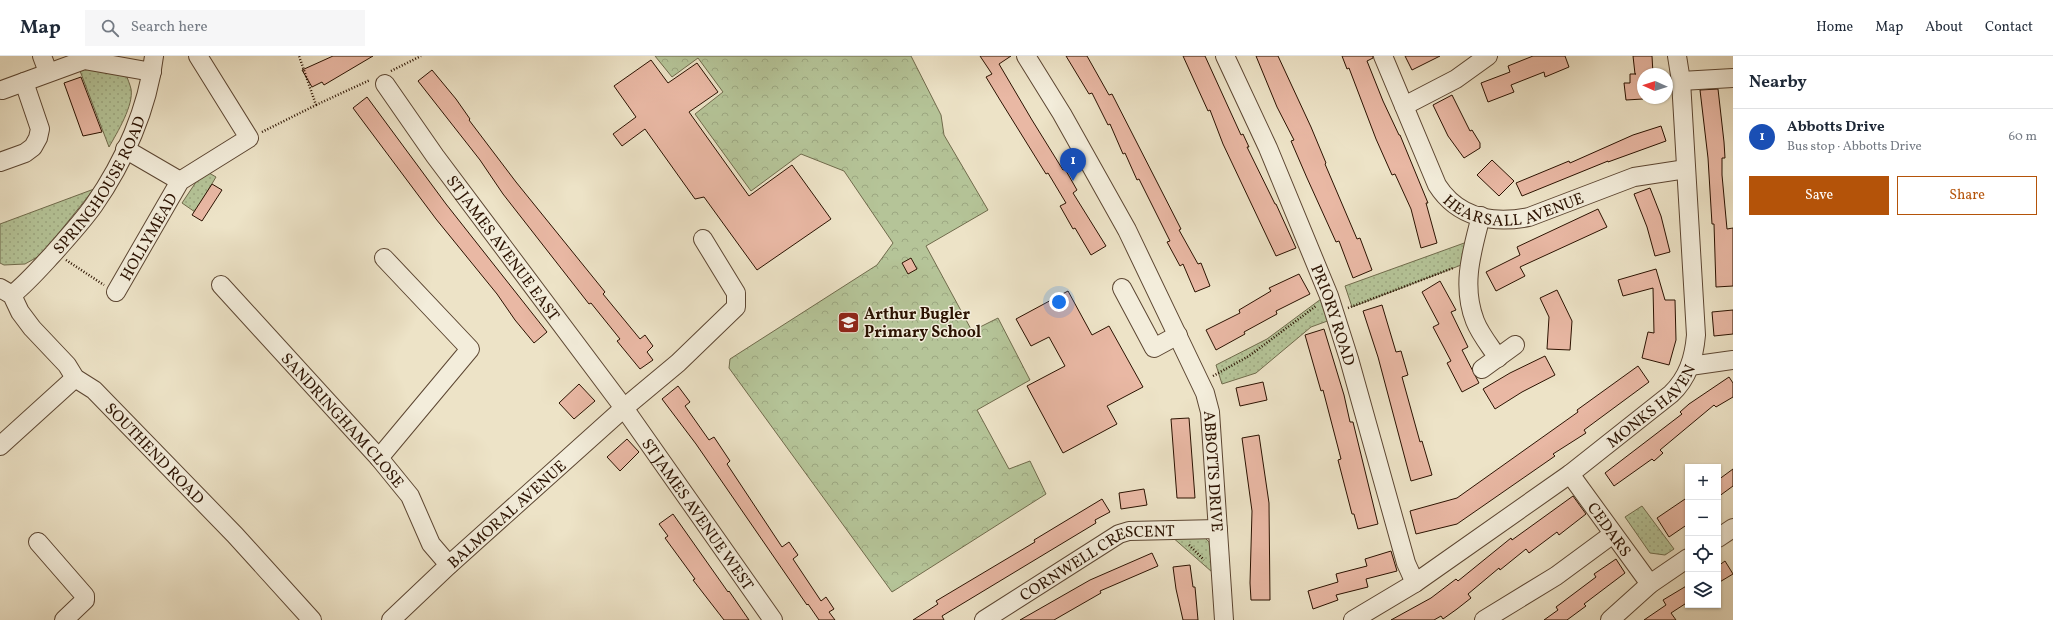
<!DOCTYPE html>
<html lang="en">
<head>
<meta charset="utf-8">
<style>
	body { margin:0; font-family:Vollkorn,serif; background:#f6f6f7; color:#1f2937 }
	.controls { position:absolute; right:12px; bottom:12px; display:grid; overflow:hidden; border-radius:0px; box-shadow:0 1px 3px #0004 }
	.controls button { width:36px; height:36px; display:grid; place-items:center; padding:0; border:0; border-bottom:1px solid #e0e1e3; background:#fff; color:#1f2937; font:20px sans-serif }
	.compass { position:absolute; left:1637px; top:12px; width:36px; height:36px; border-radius:50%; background:#fff; box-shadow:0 1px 3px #0004; rotate:273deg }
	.you { position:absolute; left:1059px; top:246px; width:14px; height:14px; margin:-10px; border:3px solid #fff; border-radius:50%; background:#1a73e8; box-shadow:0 0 0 6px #1a73e833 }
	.badge { display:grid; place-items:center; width:26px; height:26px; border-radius:50%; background:#b45309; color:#fff; font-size:13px; font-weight:700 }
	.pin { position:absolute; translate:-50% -33px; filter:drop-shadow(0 1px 2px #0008) }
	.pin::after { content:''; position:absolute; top:21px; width:14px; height:12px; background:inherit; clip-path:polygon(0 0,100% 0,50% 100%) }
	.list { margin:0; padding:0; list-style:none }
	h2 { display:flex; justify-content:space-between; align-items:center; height:52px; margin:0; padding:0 16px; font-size:17px }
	h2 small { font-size:13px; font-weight:400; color:#747a83 }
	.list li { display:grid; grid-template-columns:26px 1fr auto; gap:12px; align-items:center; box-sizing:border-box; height:56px; padding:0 16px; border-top:1px solid #e0e1e3 }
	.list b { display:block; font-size:15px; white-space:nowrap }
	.list p { margin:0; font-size:13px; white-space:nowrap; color:#747a83 }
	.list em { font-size:13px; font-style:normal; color:#747a83 }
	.actions { display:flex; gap:8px; padding:12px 16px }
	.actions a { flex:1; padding:9px 0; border:1px solid #b45309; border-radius:0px; text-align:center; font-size:14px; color:#b45309 }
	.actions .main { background:#b45309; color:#fff }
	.icon { flex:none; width:22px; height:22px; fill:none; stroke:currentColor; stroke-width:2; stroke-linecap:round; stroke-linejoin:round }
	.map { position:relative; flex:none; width:1733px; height:564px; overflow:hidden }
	header { display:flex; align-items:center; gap:24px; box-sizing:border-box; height:56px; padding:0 20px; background:#fff; border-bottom:1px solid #e0e1e3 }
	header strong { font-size:19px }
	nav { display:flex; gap:22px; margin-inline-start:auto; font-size:14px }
	.search { width:280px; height:36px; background:#f6f6f7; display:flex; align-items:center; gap:10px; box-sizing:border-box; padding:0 14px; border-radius:0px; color:#747a83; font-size:15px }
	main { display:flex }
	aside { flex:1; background:#fff }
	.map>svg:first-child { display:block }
	.grass { fill:url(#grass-dots); stroke:#706b4c }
	.park { fill:url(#park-crowns); stroke:#706b4c }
	.building { fill:#e9b8a4; stroke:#2b1201 }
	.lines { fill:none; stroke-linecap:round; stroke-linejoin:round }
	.minor-casing { stroke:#5c4632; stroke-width:20 }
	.path { stroke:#2b1201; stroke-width:2.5; stroke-dasharray:1 2; stroke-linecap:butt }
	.minor { stroke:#f3eddb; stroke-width:18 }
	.labels { text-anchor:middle; stroke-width:3; stroke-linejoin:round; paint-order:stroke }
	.street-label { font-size:16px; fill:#2b1201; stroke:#f3eddb }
	.poi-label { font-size:16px; font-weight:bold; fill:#2b1201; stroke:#f3eddb; text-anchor:start }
</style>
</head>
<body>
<header>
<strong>Map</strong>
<div class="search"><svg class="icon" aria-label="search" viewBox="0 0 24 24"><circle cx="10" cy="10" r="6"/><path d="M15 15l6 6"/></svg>Search here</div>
<nav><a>Home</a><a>Map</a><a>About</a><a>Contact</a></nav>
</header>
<main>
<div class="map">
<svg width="1733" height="564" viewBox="0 0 1733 564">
	<defs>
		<pattern id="grass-dots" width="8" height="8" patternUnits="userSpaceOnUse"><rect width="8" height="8" fill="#b5c498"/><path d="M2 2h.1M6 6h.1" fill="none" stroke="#9ca781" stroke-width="1.8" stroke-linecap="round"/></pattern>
		<pattern id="park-crowns" width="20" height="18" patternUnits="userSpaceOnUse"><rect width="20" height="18" fill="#b5c498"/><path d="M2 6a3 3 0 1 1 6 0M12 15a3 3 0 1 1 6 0" fill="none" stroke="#9ca781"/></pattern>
	</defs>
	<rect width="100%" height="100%" fill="#ede3c7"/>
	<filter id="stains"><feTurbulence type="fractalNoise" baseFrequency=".005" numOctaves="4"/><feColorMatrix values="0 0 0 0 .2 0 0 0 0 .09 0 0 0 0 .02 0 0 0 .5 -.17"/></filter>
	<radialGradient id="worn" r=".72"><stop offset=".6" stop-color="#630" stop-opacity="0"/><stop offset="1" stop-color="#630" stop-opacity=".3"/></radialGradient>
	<path class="grass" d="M77 7 126 18C127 22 130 28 131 33 134 49 117 77 109 91Z
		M204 114 216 121 195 156 182 147Z
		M94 133 41 199 25 208 4 209 0 207V168Z
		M1467 186 1469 206 1352 251 1345 230Z
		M1321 243 1333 263 1311 271 1256 317 1222 328 1216 309 1267 283Z
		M1642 450 1674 493 1665 499 1650 497 1625 461Z
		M1171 480 1205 482 1209 486 1212 516Z"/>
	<path class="park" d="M655 0H911L941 59 944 79 988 154 926 190 972 275 998 262 1030 324 977 354 1009 413 1030 405 1046 438 892 536 729 312 730 303 877 209 893 187 844 115 801 98 751 135 695 58 723 36 698 2 672 21Z"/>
	<path class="building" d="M333 0H373L324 29 322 26 312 31 302 14Z
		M980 0H1011L999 8 1032 64 1063 114 1065 113 1077 134 1073 137 1106 190 1091 199 1075 172 1073 173 1060 150 1066 147 1048 117 1046 118 1000 44 986 21 992 18Z
		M1066 0H1087L1109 39 1112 38 1181 173 1179 174 1198 208 1201 207 1210 230 1195 236 1183 208 1180 210 1167 186 1170 185 1139 123 1137 124 1125 97 1123 98 1110 68 1108 69 1092 37 1089 38Z
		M1183 0H1205L1241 79 1243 78 1249 91H1247L1275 148H1276L1296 192 1276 200 1223 88 1210 54 1208 55Z
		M1256 0H1278L1311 71 1326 107 1325 108 1357 183 1360 182 1372 214 1353 222 1339 185 1336 186 1307 122 1291 85 1294 84 1277 51Z
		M1342 0H1373V2L1367 5 1383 45 1399 79H1400L1428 147H1426L1437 187 1421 192 1411 153 1395 118 1392 119 1376 83 1349 12 1347 13Z
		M1405 0H1440L1412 14Z
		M1533 0H1565L1569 11 1545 21 1544 16 1511 29 1514 36 1488 46 1481 27 1510 16 1508 10Z
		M1633 0H1652L1653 18H1643V43L1626 44 1624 27H1630V18H1636H1635Z
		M651 4 668 27 697 7 718 36 689 56 749 140 792 109 831 163 757 214 704 141 695 143 645 73 622 90 613 78 636 61 614 30Z
		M432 14 456 43 470 63 469 64 516 126 605 236 603 238 640 283 645 279 653 290 647 296 653 304 640 313 617 285 620 283 591 247 589 248 503 138 480 104 418 25Z
		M81 21 102 76 83 80 64 27Z
		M1718 33 1724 86 1725 102H1722V119L1727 173 1733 172V230L1716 231 1714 168H1712L1708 102 1700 34Z
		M1452 39 1470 75 1472 74 1480 87V92L1464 102 1448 80 1433 49Z
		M367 41 446 148 547 276 534 287 515 264 497 238 436 163 353 52Z
		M1661 70 1666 85 1608 106V105L1522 140 1516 127 1569 105 1570 107 1633 79Z
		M1492 104 1514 125 1499 140 1477 119Z
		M212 128 222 134 202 165 192 159Z
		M1650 132 1661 160 1670 196 1655 200 1647 171 1634 138Z
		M1598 153 1607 171 1520 211 1525 220 1496 235 1486 216 1520 199 1517 191Z
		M911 202 917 213 908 218 902 207Z
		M1656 213 1665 244H1675L1676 284 1669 309 1642 302 1648 276 1654 277 1653 232 1623 240 1618 224Z
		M1299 218 1310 238 1276 255 1277 258 1244 276 1245 278 1216 294 1206 274 1240 257 1239 254 1271 235 1269 232Z
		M1440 225 1456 254 1451 256 1468 291 1462 294 1479 327 1462 336 1447 307 1451 305 1433 271 1439 268 1422 236Z
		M1557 234 1572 265 1570 294 1547 293 1549 261 1540 242Z
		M1068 235 1092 279 1109 270 1143 331 1107 350 1117 368 1063 397 1027 330 1065 310 1049 281 1031 290 1016 263Z
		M1382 249 1396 296 1401 295 1408 319 1402 321 1420 386 1422 385 1432 419 1411 425 1378 301 1363 255Z
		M1733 254V278L1714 280 1712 256Z
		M1324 273 1344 339 1350 366H1353L1378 468 1358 473 1354 458H1352L1338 404 1341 403 1323 334 1321 335 1305 279Z
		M1545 300 1555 319 1522 336 1495 353 1483 333 1510 317Z
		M1638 310 1649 326 1584 374 1586 377 1553 398 1555 400 1457 468 1416 478 1410 455 1457 442 1578 356 1577 354Z
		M1729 321 1733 327V341L1716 351 1714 349 1660 394 1663 397 1654 405 1652 403 1614 430 1605 417 1682 358 1680 356 1689 348Z
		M1263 326 1267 344 1240 350 1236 332Z
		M579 328 595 345 574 363 559 347Z
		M678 330 690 346 685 350 709 384 714 381 730 405 727 408 782 491 789 486 798 499 793 503 821 545 826 541 834 553 829 556 835 564H819L808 548 807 549 696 388 662 343Z
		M1189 362 1195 442H1177L1171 363Z
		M1259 379 1269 447 1270 544H1251L1250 527 1252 455 1242 382Z
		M627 383 639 396 620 415 607 401Z
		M1733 413V430L1718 441V424Z
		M1144 433 1147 449 1121 453 1119 437Z
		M1573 440 1586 458 1559 479 1557 476 1529 497 1526 493 1500 514 1499 512 1468 538 1471 542 1457 553 1443 563 1441 560 1434 564H1391L1431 542 1456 523 1458 525 1511 482 1512 484Z
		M1688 441V468L1669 481 1657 462Z
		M1102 443 1110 456 1095 464 1096 467 942 560 944 564H913L938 548 936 545 1035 486 1034 484Z
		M673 458 728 536 729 535 749 564H724L693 524 695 523 665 482 668 480 659 468Z
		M1391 495 1397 515 1366 523 1368 531 1336 539 1338 544 1313 553 1308 535 1338 526 1336 518 1367 510 1365 503Z
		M1152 497 1158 510 1100 535 1101 537 1054 564H1020L1090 524Z
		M1616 503 1625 517 1584 548 1586 550 1567 564H1544L1558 554 1556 551 1596 521 1594 518Z
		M1725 505 1733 518 1718 527V510Z
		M1190 509 1193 531H1195L1198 564H1183L1176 533 1173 511Z
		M1688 529V546L1671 557 1676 564H1644L1666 549 1663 544Z"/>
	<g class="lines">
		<defs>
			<g id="minor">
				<path d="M42 0 48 16"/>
				<path id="s1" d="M1026 0 1062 58 1127 174 1205 337 1210 356 1224 564"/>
				<path id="s2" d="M1225 0 1268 92 1329 240 1349 303 1406 507 1415 527"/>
				<path id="s3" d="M1383 0 1437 129C1458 162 1493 168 1529 161L1634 121 1686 113"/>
				<path d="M1681 25 1733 22"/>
				<path id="s4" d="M385 28 435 100 624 352 773 564"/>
				<path d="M2 34 84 4 152 16"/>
				<path d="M1404 50 1456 23 1488 0"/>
				<path d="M125 93 180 125"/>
				<path d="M0 106 25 97 33 91 38 82 40 73 24 26"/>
				<path d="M1481 160C1472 195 1461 229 1475 265 1480 278 1490 290 1498 302"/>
				<path id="s5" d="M221 229 379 402 410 440 431 488 449 509"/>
				<path id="s6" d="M0 232 12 239 20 256 32 272 67 309 75 322 94 334 235 479 312 564"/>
				<path d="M1122 232 1154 292 1178 279"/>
				<path id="s7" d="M116 236 180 125 249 82 198 0"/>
				<path id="s8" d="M12 239C27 227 40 212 53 198 67 182 82 166 94 149 124 106 148 52 154 0"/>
				<path d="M1690 310 1733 304"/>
				<path d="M1482 313 1515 289"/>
				<path d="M0 390 75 322"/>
				<path d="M379 402 470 293 384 202"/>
				<path id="s9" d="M1570 418 1650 528"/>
				<path d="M1718 482 1733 472"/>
				<path d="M38 486 85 540V544L64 564"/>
				<path id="s10" d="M391 564 449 509 624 352 678 307 736 251V237L703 183"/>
				<path id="s11" d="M984 564 1119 478 1129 475 1218 473"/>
				<path id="s12" d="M1353 564 1415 527 1570 418 1671 338C1688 322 1694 302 1696 279L1681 25 1677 0"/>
				<path d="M1484 564 1556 520 1613 478"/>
				<path d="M1610 564 1650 528 1688 502"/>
			</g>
		</defs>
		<use href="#minor" class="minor-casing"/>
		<path class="path" d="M391 15 421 0
			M316 49 370 24
			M262 76 316 49 299 0
			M66 204 104 229
			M1348 252 1453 212
			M1213 320 1249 300 1316 250
			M1189 489 1204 504"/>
		<use href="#minor" class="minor"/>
	</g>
	<defs>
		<symbol id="school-square" viewBox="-11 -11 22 22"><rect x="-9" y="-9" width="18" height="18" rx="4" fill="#8f2418" stroke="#f3eddb"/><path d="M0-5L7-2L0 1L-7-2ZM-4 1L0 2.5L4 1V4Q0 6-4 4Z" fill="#fff"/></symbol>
	</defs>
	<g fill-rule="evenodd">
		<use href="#school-square" x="836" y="254" width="25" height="25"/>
	</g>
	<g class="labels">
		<g class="street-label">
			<text dy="6" stroke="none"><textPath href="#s8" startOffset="142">SPRINGHOUSE ROAD</textPath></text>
			<text dy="6" stroke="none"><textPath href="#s3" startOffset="228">HEARSALL AVENUE</textPath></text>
			<text dy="6" stroke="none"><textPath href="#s7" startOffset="64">HOLLYMEAD</textPath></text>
			<text dy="6" stroke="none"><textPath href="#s4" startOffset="202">ST JAMES AVENUE EAST</textPath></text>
			<text dy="6" stroke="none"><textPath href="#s2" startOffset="281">PRIORY ROAD</textPath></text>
			<text dy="6" stroke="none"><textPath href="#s12" startOffset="368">MONKS HAVEN</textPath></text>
			<text dy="6" stroke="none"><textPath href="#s5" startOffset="182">SANDRINGHAM CLOSE</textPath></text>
			<text dy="6" stroke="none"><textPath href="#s6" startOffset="229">SOUTHEND ROAD</textPath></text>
			<text dy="6" stroke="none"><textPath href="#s1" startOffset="461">ABBOTTS DRIVE</textPath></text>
			<text dy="6" stroke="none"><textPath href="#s10" startOffset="157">BALMORAL AVENUE</textPath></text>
			<text dy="6" stroke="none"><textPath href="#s4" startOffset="532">ST JAMES AVENUE WEST</textPath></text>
			<text dy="6" stroke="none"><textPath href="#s9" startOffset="68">CEDARS</textPath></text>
			<text dy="6" stroke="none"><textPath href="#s11" startOffset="130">CORNWELL CRESCENT</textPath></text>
		</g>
		<g class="poi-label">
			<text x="864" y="263">Arthur Bugler<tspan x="864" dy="18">Primary School</tspan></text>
		</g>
	</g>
	<rect width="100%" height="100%" filter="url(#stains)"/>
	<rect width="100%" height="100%" fill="url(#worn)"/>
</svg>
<div class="controls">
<button>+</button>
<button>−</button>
<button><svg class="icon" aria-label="locate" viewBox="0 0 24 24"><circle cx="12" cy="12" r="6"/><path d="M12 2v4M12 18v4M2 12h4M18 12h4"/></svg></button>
<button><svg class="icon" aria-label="layers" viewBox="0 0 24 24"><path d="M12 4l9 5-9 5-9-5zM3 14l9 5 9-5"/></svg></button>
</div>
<svg class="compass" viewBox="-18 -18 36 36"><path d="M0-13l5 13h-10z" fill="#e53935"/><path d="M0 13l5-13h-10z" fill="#747a83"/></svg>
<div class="you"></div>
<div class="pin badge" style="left:1073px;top:125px;background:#1a4fb4">1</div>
</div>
<aside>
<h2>Nearby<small></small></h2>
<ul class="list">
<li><span class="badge" style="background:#1a4fb4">1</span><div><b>Abbotts Drive</b><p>Bus stop · Abbotts Drive</p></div><em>60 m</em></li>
</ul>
<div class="actions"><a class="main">Save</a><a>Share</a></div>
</aside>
</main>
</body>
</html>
